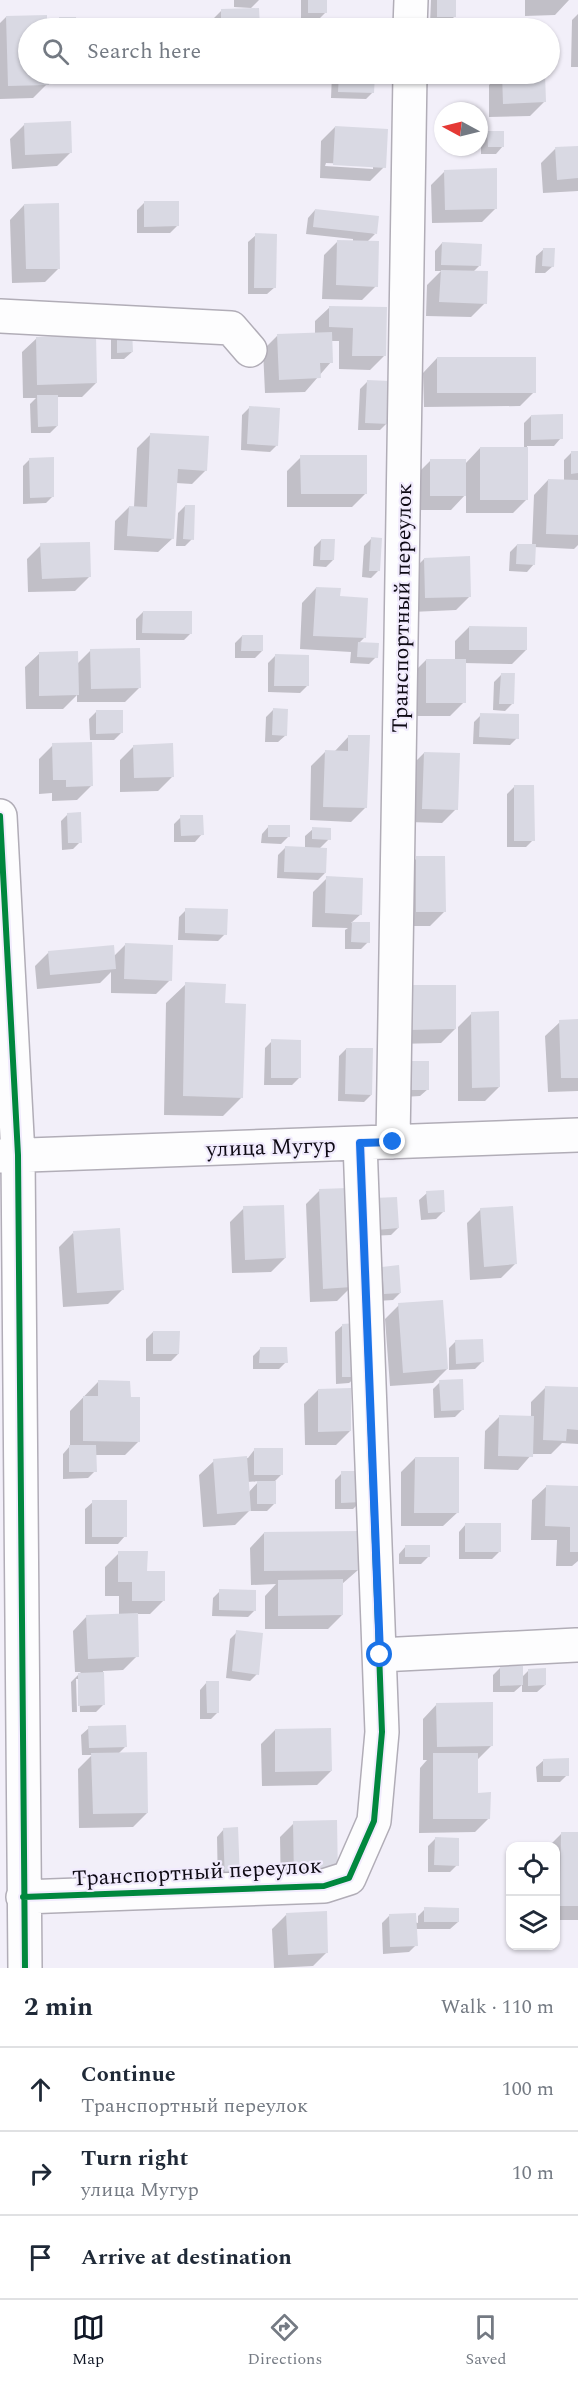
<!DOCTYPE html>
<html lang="en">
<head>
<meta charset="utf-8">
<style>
	body { margin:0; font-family:Spectral,serif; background:#f6f6f7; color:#1f2937 }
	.controls { position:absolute; right:18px; bottom:18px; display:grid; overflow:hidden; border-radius:12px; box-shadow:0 2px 4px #0004 }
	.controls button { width:54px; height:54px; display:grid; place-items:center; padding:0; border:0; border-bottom:2px solid #e0e1e3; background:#fff; color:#1f2937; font:30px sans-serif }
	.compass { position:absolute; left:434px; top:102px; width:54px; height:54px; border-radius:50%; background:#fff; box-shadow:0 2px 4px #0004; rotate:277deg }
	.stop { position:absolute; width:18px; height:18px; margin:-14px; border:4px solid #1a73e8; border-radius:50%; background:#fff }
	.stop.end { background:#1a73e8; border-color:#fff; box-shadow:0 2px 6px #0008 }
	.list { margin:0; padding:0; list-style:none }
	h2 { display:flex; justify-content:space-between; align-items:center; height:78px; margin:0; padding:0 24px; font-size:26px }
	h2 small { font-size:20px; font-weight:400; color:#747a83 }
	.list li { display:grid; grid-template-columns:39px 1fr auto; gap:18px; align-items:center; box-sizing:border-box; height:84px; padding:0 24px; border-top:2px solid #e0e1e3 }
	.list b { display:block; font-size:22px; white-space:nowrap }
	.list p { margin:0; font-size:20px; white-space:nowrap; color:#747a83 }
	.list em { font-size:20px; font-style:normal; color:#747a83 }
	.icon { flex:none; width:33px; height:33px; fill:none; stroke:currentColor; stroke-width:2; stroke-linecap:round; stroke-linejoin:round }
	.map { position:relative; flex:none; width:578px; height:1968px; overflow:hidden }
	.search { position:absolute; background:#fff; box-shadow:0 2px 4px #0004; left:18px; right:18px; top:18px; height:66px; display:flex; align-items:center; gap:15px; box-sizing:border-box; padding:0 21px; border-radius:33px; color:#747a83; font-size:22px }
	.sheet { height:330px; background:#fff }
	nav { display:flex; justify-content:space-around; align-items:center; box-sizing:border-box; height:84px; border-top:2px solid #e0e1e3; background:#fff; font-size:16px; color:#747a83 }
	nav a { display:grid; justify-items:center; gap:3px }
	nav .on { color:#111827 }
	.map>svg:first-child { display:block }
	.shadow { fill:#0003; fill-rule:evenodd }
	.building { fill:#d9d9e3 }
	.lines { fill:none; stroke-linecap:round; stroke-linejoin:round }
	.minor-casing { stroke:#b1adb7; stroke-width:36 }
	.minor { stroke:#fdfdfe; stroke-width:33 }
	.cycleway-casing { stroke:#f1ebfd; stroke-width:10 }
	.cycleway { stroke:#00873e; stroke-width:6 }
	.route { stroke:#1a73e8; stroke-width:8 }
	.labels { text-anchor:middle; stroke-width:4.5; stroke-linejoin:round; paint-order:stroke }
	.street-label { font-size:22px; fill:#0e0a14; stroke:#f1ebfd }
</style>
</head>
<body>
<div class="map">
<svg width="578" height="1968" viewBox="0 0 578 1968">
	<rect width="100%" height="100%" fill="#f2eff9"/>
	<path class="shadow" d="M234 0H259L251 8 234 7Z
		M301 0H326V12L319 19H301Z
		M431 0H455L454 17 447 24H430Z
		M525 0H569L555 15 525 16Z
		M222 10H258V28H208V24Z
		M578 14V67H571L572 20Z
		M46 16V28H28V74H47V84L33 98 0 99V23L6 17Z
		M75 18V28H52L60 19Z
		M391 20H404L403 28H384Z
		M332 74H373V92L366 99 331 98Z
		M500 74H544V102L530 116 489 117V85Z
		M25 124 71 152 57 166 12 169 10 139Z
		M335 127 384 167 370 181 320 178 321 141ZM326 163 373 165V169L325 166Z
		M488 132 503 146 496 154H481V140Z
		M578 147V191L543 193 541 163 555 149Z
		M445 171 496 208 482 222 432 223 431 185Z
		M144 203 177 226 170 233H137V210Z
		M24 205 59 268 45 282 12 283 10 220Z
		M315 210 375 234 367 242 376 286 362 300 322 299 324 255 338 241 353 242V239L306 234 308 218Z
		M256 235 275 287 267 294H248V242Z
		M442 243 480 265 473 272 485 303 471 317 426 316 427 285 441 271H435V251Z
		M544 249 553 266 545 273H535L536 256Z
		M330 307 384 356 370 370 339 369V341H330L331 362 305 392 265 393 263 350 277 336 315 334V321Z
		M118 332 132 352 124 359H111V339Z
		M37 338 96 383 82 397H56L57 426 50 433H31L30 404 36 398H23L22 352Z
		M437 358 534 392 520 406 424 407 423 373Z
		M367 382 387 423 380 430H358L360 389Z
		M249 408 277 445 270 452 241 450 242 415Z
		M531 416 561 438 554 446H527V499L513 513H466V494L451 510H417V474L431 460 465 464 480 448 524 449V423Z
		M151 434 206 470 192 484 176 483 173 538 158 552 114 550 115 521 129 507H134L137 448Z
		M571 453H578V545L574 549 534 547V564L527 572 509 571 510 552 517 545 532 546 534 495 548 480 564 481V460Z
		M301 457 366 493 352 507H287V471Z
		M30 459 53 496 46 503 23 504V466Z
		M185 506 192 539 185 546H176L178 513Z
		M371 539 378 571 371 578 362 577 364 546Z
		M321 540 333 560 326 567 313 566 314 547Z
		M41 545 89 577 75 591 28 592 27 559Z
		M424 559 470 596 456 610 411 612 410 573Z
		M316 588 339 598 364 638 358 644 376 657 369 664 350 663 351 652 300 649 302 603Z
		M143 612 191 633 184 640H136V619Z
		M469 627 526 650 512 664 464 663V702L450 716H412V674L426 660H455V641Z
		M242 636 262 651 255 658H235V643Z
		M91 650 139 688 125 702H77V695L63 709H26L25 667 40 653 77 664Z
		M275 656 307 686 300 693 268 692V663Z
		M501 675 512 704 505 711 493 710 494 682Z
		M273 710 286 735 278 742H265L266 717Z
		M96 712 121 733 114 740H90L89 719Z
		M481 715 517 738 510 745 473 744 474 722Z
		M349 736 365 808 351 822 310 820 311 766 325 752 335 751Z
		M53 745 91 786 77 800 52 801V793L39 794V759Z
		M134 746 172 777 158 791 120 792V760Z
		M424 753 456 809 442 823 409 822 410 767Z
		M514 787 533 840 526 847H507V794Z
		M68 814 80 842 73 849 62 850 61 821Z
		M181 817 202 834 195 842H174V824Z
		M269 826 288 837 281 844 261 843 262 834Z
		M313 829 329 839 319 849 325 873 318 880 277 878 278 855 285 848 305 849V836Z
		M417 858 444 912 430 926H403V872Z
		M327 878 361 914 351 923 368 924V942L361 949H345V930L348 928 312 927 313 892Z
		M186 910 225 934 218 941 178 940 179 917Z
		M125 945 170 980 156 994 111 993V972L100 983 37 989 35 966 49 952 113 957Z
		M186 984 224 1005 242 1097 223 1116 164 1115 166 1003Z
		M409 987 455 1029 441 1043 395 1044Z
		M472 1013 499 1087 485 1101H458V1027Z
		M578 1021V1091L548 1092 545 1036 560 1022Z
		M272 1041 299 1078 292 1085H264L265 1048Z
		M346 1049 371 1095 364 1102 338 1101 339 1056Z
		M403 1070 428 1089 420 1096 403 1097Z
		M320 1190 351 1287 337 1301 310 1302 306 1204Z
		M427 1193 443 1212 436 1219 421 1220 419 1200Z
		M396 1198 398 1228 391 1235 369 1236Z
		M244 1208 285 1258 271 1272 232 1273 230 1222Z
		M481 1209 515 1264 501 1278 470 1280 467 1223Z
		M73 1233 122 1290 108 1304 63 1307 59 1247Z
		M383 1268 400 1293 393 1300 377 1301 375 1275Z
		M399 1305 447 1369 433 1383 390 1386 385 1319Z
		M343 1325 357 1376 349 1383 336 1384 335 1332Z
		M153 1332 178 1354 171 1361H146V1339Z
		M456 1341 482 1362 475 1369 449 1370V1348Z
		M260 1349 286 1362 279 1369H253V1356Z
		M98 1382 129 1399 139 1441 125 1455H95V1471L88 1478 63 1479V1454L70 1446V1411Z
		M440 1382 463 1409 455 1417 434 1418 433 1389Z
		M545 1388H578V1444L562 1443 551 1454H532L518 1470 484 1469 485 1431 499 1417H531V1402Z
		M318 1390 350 1431 336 1445H305L304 1404Z
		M255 1449 282 1474 274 1482V1504L267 1511H249L235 1525 203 1527 199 1475 214 1461 248 1458ZM259 1481 248 1493 247 1482Z
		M415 1458 458 1512 443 1526H401V1472Z
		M342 1473 360 1502 353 1509H335V1480Z
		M547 1486 578 1487V1561L572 1566H556L557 1540H531L532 1500Z
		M93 1502 125 1536 118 1544H85V1509Z
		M466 1524 499 1552 492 1559H459V1532Z
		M264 1533 358 1570 342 1584V1615L328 1629H265V1596L276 1584 251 1585 250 1548Z
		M406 1546 428 1557 421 1564H399V1554Z
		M119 1553 146 1573 164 1600 150 1614H136L137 1656 123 1670 103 1671V1705L96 1712H80L79 1679H76L77 1712H72L71 1682 81 1672H75L73 1631 87 1616 119 1615V1596H105V1567Z
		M220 1591 255 1610 248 1617 212 1616 213 1598Z
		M237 1632 257 1674 250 1681 226 1678 230 1639Z
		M500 1668 522 1677 529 1670 545 1685 537 1692H522V1685L514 1692H493V1675Z
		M207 1682 218 1712 211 1719H200V1690Z
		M437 1704 491 1746 477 1760 476 1794 489 1818 475 1832 419 1833 420 1768 427 1760H423V1719Z
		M89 1728 125 1747 118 1754 147 1813 133 1827 79 1828 78 1769 92 1755H82L81 1735Z
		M275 1730 331 1771 317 1785 262 1786 261 1744Z
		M544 1760 567 1775 560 1782H537L536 1767Z
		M336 1822 281 1892 280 1837 294 1823Z
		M224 1829 238 1880 218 1887 217 1837Z
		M561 1834H578V1920H556V1846H549Z
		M435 1839 457 1865 450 1872H428V1846Z
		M425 1909 458 1922 450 1929H416V1945L409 1952 383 1954 382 1923 389 1916 418 1923V1916Z
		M286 1915 327 1952 313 1966 274 1968 272 1929Z"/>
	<path class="building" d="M308 0H327V13H308Z
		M437 0H456V17H437Z
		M259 8 260 28H221V9Z
		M47 15V28H28V74H49V85L8 86 6 16Z
		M59 17H76L77 28H59Z
		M339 74H375L374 93 338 92Z
		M502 74H545L546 102 503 104Z
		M71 121 72 153 25 155 24 123Z
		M335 126 388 129 386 168 333 165Z
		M487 131H504V147H488Z
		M578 146V178L557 180 555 147Z
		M497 168V209L445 210 444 170Z
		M144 201H179V226L144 227Z
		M59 203 60 269H26L24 204Z
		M315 209 379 216 377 234 313 227Z
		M255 233 277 234 276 288H254Z
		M337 240 379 241 378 287 336 285Z
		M442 242 482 244 481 266 441 265Z
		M543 248H555L554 267 542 266Z
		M441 270 488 271 487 304 439 302Z
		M329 306 387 307 386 356H352L353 328 329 327Z
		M117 330H132L133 352 117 353Z
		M332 332 333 363H320L321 378 279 380 277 334Z
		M96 335 97 383 37 385 36 337Z
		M437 357H536V393H437Z
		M367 380 390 381 389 424 365 423Z
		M37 395H58V426L38 427Z
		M249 406 280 408 278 446 247 444Z
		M563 414V439L531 440V415Z
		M150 433 209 436 207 471 178 469 174 539 127 536 129 506 147 507Z
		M480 447H528V500H480Z
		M571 451H578V473L571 474Z
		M300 455H367V494H301Z
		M54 457V497L30 498 29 458Z
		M430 459H466V496H430Z
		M548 479 578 480V535L546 534Z
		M185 505H195L194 540 183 539Z
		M371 537 382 538 380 571H369Z
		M321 539H335L334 560H320Z
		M90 542 91 577 42 579 40 543Z
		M517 544H536L535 565 516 564Z
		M470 556 471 597 425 598 424 558Z
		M316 587 341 588 340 596 368 598 366 638 313 636Z
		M143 611H192V634L142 633Z
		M469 626 527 627V650H469Z
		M242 635H263V651H241Z
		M358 642 379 643 378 658 357 657Z
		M140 648 141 688 91 689 90 649Z
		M78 651 79 695 39 696V652Z
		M275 654 309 655V686H274Z
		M426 659H466V703H426Z
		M501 673H515L514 704H499Z
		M273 708 288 709 287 736 272 735Z
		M96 710H123V733L96 734Z
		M480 713 519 714V739L479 737Z
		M348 735H370L367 808 323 807 325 750 348 751Z
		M92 742 93 786 66 787V780H53L52 743Z
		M173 743 174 777 134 778 133 745Z
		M424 752 460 753 458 810 422 809Z
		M514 785H534L535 841H514Z
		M81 812 82 843H68L67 813Z
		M180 815H203L204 835 181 836Z
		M268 825H290V837H268Z
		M312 827 331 828V840L312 839Z
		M285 846 327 848 326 873 284 872Z
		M416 856H445L446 912H416Z
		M326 876 363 878 362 915 325 913Z
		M185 908 228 909 227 935 185 933Z
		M352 922H370V943L351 942Z
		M125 943 173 945 172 981 124 979Z
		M114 945 116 969 50 975 48 951Z
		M185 982 226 984 225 1003 246 1004 243 1098 183 1096Z
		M408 985H456V1029L409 1030Z
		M499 1011 500 1087 472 1088 471 1012Z
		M578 1019V1078H561L559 1020Z
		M271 1039 301 1040V1078H271Z
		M346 1048H373L372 1095 345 1094Z
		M410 1061H429V1090H409Z
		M348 1188 352 1287 323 1289 319 1189Z
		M444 1190 445 1212 428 1213 426 1191Z
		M397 1197 399 1228 376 1230 374 1198Z
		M284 1205 286 1258 245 1260 243 1206Z
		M513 1206 517 1264 484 1267 480 1208Z
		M120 1228 124 1290 77 1293 73 1231Z
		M399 1265 401 1293 384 1294 382 1267Z
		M443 1300 448 1369 403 1373 398 1303Z
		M358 1323V1377H342V1324Z
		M153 1331H180L179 1354H153Z
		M483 1339 484 1362 456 1364 455 1340Z
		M260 1347H287L288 1363H259Z
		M463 1379 464 1410 441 1411 439 1380Z
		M98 1380 130 1381 131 1397H140V1442L83 1441V1396H98Z
		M545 1386 578 1387V1430L567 1429 566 1441 543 1440Z
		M351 1388V1431L318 1432V1389Z
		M499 1415 534 1416 533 1457 498 1456Z
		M69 1445H96L97 1472H69Z
		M254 1448H283V1475H254Z
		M247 1456 251 1511 217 1514 213 1459Z
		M415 1457H459V1513H414Z
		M341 1471H361L362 1502 341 1503Z
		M257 1481H276V1504H257Z
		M546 1485 578 1486V1552H570V1527L545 1526Z
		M92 1500H127V1537H92Z
		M465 1523H501V1552H465Z
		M359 1531V1570L264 1571V1532Z
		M405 1545H430V1557H405Z
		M118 1551H148L147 1571H165V1601H132V1582H118Z
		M343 1579V1615L278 1616V1580Z
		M219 1589 256 1590V1611L219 1610Z
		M138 1613 139 1657 88 1659 86 1615Z
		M236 1630 263 1633 259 1675 232 1671Z
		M500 1666H523V1685L500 1686Z
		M546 1668V1685L528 1686V1669Z
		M104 1672 105 1705 78 1706V1673Z
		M206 1681H219V1713H207Z
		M493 1702V1746L437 1747 436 1703Z
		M126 1725 127 1747 89 1748 88 1726Z
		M331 1728 332 1771 275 1772V1729Z
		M147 1752 148 1813 93 1814 91 1753Z
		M433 1753H478V1793L491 1792 490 1819H433Z
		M569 1758V1776H543V1759Z
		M337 1820 338 1878 294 1879 293 1821Z
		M238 1827 240 1880 225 1881 223 1828Z
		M561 1832H578V1906H560Z
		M435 1837 459 1838V1866L434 1865Z
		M178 1869 179 1883H152V1870Z
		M424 1907 459 1908V1922H424Z
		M327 1911 328 1953 288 1955 286 1913Z
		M416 1913 418 1946 390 1947 389 1914Z"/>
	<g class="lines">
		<defs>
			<path id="minor" d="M410 28 411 0
				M0 316 231 328 250 350
				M0 816 18 1155 25 1968
				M393 1142 410 74
				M0 1156 578 1135
				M380 1655 576 1645
				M23 1897 324 1886 349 1878 374 1821 382 1732 360 1143"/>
		</defs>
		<use href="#minor" class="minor-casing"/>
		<use href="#minor" class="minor"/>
		<defs>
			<path id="cycleway" d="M0 816 18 1155 25 1968
				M23 1897 324 1886 349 1878 374 1821 382 1732 360 1143"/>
		</defs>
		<use href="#cycleway" class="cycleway-casing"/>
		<use href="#cycleway" class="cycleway"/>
	</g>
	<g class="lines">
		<path class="route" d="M380 1655 360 1143 393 1142"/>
	</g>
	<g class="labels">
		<g class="street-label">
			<text transform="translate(401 608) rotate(-89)" y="8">Транспортный переулок</text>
			<text transform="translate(271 1146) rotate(-2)" y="8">улица Мугур</text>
			<text transform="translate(197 1871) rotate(-3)" y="8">Транспортный переулок</text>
		</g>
	</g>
</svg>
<div class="controls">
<button><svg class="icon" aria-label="locate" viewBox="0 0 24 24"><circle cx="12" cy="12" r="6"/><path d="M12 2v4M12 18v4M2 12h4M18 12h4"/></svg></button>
<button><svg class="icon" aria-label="layers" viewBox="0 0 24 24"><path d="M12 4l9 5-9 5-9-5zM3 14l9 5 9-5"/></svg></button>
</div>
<svg class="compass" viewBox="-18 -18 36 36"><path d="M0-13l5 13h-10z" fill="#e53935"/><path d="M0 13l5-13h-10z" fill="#747a83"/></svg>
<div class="stop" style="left:380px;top:1655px"></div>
<div class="stop end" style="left:393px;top:1142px"></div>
<div class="search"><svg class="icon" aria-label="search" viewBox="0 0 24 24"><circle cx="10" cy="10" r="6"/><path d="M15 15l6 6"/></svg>Search here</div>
</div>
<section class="sheet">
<h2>2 min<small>Walk · 110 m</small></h2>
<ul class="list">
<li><svg class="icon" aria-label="ahead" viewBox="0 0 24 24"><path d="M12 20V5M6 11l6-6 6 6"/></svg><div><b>Continue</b><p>Транспортный переулок</p></div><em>100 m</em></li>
<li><svg class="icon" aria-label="right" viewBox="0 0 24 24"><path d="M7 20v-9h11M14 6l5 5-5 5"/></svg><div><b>Turn right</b><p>улица Мугур</p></div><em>10 m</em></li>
<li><svg class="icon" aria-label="arrive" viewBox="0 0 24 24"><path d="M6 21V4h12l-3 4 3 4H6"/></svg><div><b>Arrive at destination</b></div></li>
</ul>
</section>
<nav>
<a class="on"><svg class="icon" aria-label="map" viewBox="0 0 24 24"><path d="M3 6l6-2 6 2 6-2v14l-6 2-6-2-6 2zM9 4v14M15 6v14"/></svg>Map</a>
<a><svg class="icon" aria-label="directions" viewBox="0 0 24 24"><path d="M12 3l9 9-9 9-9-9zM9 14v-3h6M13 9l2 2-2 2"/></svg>Directions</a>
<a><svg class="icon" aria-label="saved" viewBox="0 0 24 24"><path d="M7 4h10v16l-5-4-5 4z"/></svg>Saved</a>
</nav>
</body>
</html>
